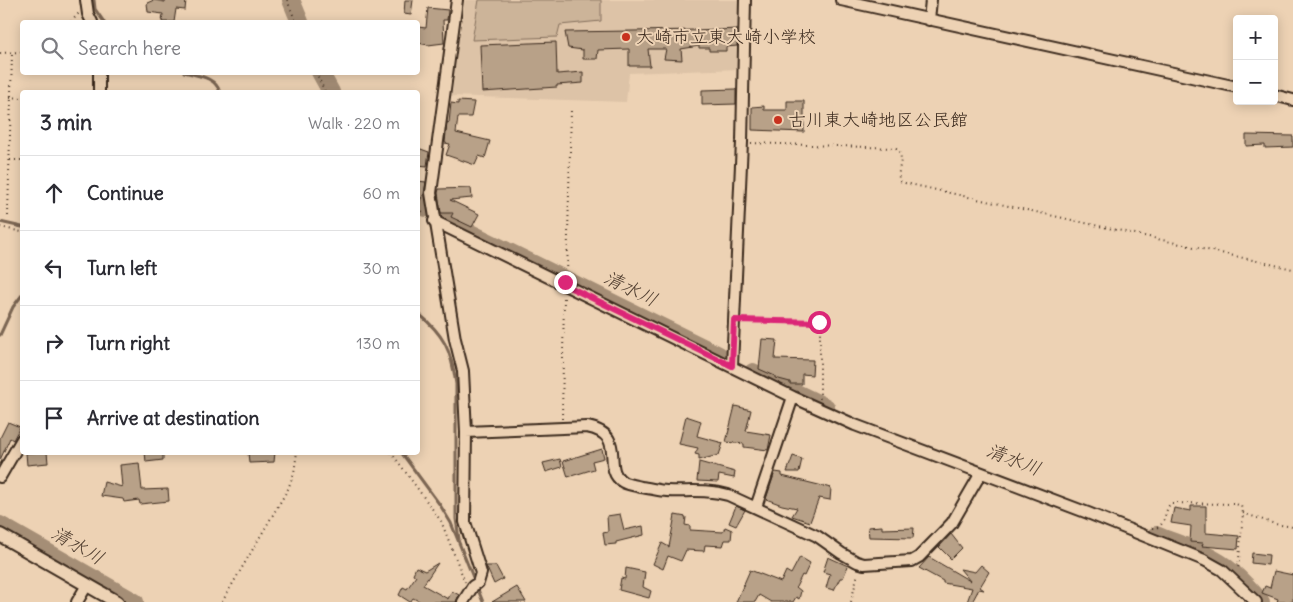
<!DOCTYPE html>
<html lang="en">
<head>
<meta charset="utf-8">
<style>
	body { margin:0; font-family:Delius,"Klee One",sans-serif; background:#f7f7f7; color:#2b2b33 }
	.controls { position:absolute; right:15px; top:15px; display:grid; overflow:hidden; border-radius:5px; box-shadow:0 2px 12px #0003 }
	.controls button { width:45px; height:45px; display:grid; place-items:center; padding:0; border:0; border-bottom:1px solid #e1e1e2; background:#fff; color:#2b2b33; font:25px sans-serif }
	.stop { position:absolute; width:15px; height:15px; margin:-11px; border:4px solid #db2777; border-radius:50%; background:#fff }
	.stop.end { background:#db2777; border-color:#fff; box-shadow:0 1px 5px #0008 }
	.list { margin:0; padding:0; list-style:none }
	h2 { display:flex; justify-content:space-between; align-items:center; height:65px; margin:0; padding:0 20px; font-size:21px }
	h2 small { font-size:16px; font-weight:400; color:#7c7c81 }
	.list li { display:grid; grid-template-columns:32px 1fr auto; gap:15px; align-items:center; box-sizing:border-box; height:75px; padding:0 20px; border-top:1px solid #e1e1e2 }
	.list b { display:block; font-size:19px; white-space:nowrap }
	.list em { font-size:16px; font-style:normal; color:#7c7c81 }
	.icon { flex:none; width:28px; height:28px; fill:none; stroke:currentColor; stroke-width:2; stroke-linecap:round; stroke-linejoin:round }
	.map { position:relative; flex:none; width:1293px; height:602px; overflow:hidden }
	.search { position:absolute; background:#fff; box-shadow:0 2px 12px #0003; left:20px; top:20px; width:400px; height:55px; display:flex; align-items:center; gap:12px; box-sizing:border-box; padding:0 18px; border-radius:5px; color:#7c7c81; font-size:19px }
	.panel { position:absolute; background:#fff; box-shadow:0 2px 12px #0003; left:20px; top:90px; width:400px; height:365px; border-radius:5px }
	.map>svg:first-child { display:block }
	.built { fill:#ddc3a7 }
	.green { fill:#ccb499; stroke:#846f5c }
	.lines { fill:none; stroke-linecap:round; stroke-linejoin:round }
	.stream { stroke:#7b6653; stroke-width:3 }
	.river { stroke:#a58e76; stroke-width:18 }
	.building { fill:#b8a188; stroke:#3b2a1e }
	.minor-casing { stroke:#3b2a1e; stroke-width:14 }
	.tertiary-casing { stroke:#3b2a1e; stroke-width:16 }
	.path { stroke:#3b2a1e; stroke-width:2; stroke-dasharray:1 4; stroke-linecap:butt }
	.minor { stroke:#edd2b4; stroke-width:10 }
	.tertiary { stroke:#edd2b4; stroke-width:12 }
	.route { stroke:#db2777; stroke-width:6 }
	.poi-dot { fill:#c8321e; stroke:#edd2b4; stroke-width:2 }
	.labels { text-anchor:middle; stroke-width:4; stroke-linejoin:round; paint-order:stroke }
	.poi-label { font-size:18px; fill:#3b2a1e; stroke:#edd2b4; text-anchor:start }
	.water-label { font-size:19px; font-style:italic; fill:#503e30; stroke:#edd2b4 }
</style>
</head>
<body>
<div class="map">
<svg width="1293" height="602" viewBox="0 0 1293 602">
	<rect width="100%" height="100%" fill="#edd2b4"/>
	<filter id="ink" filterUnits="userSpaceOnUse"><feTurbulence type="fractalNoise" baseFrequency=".02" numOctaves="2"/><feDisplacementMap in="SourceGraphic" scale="10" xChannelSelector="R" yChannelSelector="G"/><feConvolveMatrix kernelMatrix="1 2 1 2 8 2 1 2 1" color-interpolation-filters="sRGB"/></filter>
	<g filter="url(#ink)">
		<path class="built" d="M465 0H738L741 69 629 73 626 102 450 96Z"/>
		<path class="green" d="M479 0H601V21L560 25 557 37 472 40Z"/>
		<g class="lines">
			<path class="stream" d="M94 0 95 9 104 22
				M184 72C199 76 215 77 220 92
				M0 222 22 227
				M418 313C444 335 451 349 456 384V519L459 539
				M0 335 13 307 22 295
				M401 452 440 505 451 523 483 602"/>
			<path class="river" d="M291 0 300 22
				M320 72 331 92
				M418 202 426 208
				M438 217 719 355
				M753 372 826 407
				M0 525 135 602
				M1156 535C1180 545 1210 553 1231 571 1241 580 1252 591 1261 602"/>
		</g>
		<path class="building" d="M154 0 165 2V0H186L185 10 176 9 174 22H162L163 14 148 12 147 3Z
			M405 0H413L411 15 404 14Z
			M428 8 448 10 447 20H443L444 43 428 45 418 43V27L426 28Z
			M737 29V46L726 47V51H709V48H699V46L681 49 682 60 664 59 666 49H648L650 66H629V49L598 50 597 59H583V50L568 48 565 32 697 30V31Z
			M556 42 557 74 583 72V83L557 85V87L482 92 480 45Z
			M736 89V104L702 105V90Z
			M458 101 474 102 471 117H458L456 133 490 141 485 158 479 156 475 165 446 155 450 144 445 143 447 122 449 123 451 103 458 104Z
			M787 101H804V132L752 130V107L764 106V110H787Z
			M1246 135 1293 136V147L1265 148V145L1246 146Z
			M418 148 429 152 427 166 418 165Z
			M418 181 426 182 424 194 418 203Z
			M471 188 472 198 450 200 479 214 472 227 451 217 453 213H441L438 193 439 189Z
			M762 339 777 340 775 359 813 360 812 375 802 374V384H790V382L775 378V376L759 369Z
			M735 406 751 410 746 431 771 435 768 450 744 447V444L726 442Z
			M686 416 701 421 697 436 723 443 719 455 699 460V455L695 454 698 448 679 444Z
			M8 422 20 427 13 440 10 438 0 460V438Z
			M602 449 604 458 592 461 594 469 568 477 563 461Z
			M47 452 48 463 27 465 26 453Z
			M145 452H163V460L146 462Z
			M248 452H275L274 462 249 463Z
			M793 456 802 459 799 472H787Z
			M560 459 562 467 546 472 543 463Z
			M699 462 735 472 734 478 719 475 718 482 697 481Z
			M139 463 142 490 168 489 169 501 140 504 139 500 124 502 123 499 101 496 104 482 122 487 120 465Z
			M775 472 782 473V476L831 488 830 500 819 498 810 522 792 516 797 508 782 505 766 499Z
			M736 506 745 510 736 526 729 523Z
			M1191 506H1206V533L1239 536 1238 549 1202 546 1203 543 1190 542 1191 526 1171 523 1174 508 1191 511Z
			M620 514 624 530 643 526 644 535 616 542V544L605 545 603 533 608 532 607 516Z
			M675 515 686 517 685 525 690 526V530L723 532 725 527 732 530 731 540H725L723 546 705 545 704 551 686 550 681 561 668 556 663 569 653 564 662 543 669 547Z
			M882 526V529L914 528 913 538 869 537 868 527Z
			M951 534 962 548 951 559 939 547Z
			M1252 553 1269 555 1268 565 1251 563Z
			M800 557 810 563 804 576 802 575 796 587 801 591 799 599 796 597 793 602H771L759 595 755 602H736L750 570 781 582 786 571 791 574Z
			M828 557 848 566 843 578H840L834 590 826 588 830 574 823 572Z
			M929 557 970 581 960 569 975 572 981 565 989 572 980 587 984 590 979 589 972 602H967L972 588 943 583V581L919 568Z
			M438 563 423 585 448 599 452 591 459 595 456 602H421L413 598 410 602 399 595 403 587 407 589 416 576 413 574 416 567 425 571Z
			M486 566H496L503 579 494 584Z
			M626 568 645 572 643 587 651 591 649 598 619 590 621 578 625 579Z
			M1274 571 1293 575V602H1277L1278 599 1262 593 1265 586 1270 588Z
			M517 587 526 602H492Z"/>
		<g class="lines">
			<defs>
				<path id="minor" d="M86 0 88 14 92 22
					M457 0 431 193 455 339 463 371 466 432 465 522 481 573 478 583 473 586 463 602
					M841 0 1237 87
					M929 20 931 0
					M99 92V72
					M1274 95 1293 100
					M434 221 793 397 855 425 1088 513 1204 560 1222 570 1256 602
					M732 366 742 142 745 0
					M466 432 587 427C629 435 600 468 623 482 628 485 635 485 641 487 650 488 659 491 667 491 688 492 708 489 728 495L817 536 841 553 857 562 864 564 912 561 919 557 952 523 981 473
					M0 477 22 439
					M756 507 793 397
					M77 602 87 585"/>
				<path id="tertiary" d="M0 535 117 602"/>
			</defs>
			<use href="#minor" class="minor-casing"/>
			<use href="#tertiary" class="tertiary-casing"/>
			<path class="path" d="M287 0 296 22
				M71 22 79 13
				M0 53 22 52
				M316 72 325 92
				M10 97 22 98
				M751 143 896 148C907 158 895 170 900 181L905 183 1293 269
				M10 160H22
				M418 208 424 213
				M8 216 12 53
				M0 227 22 232
				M567 277 571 109
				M744 320 819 323 820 326V398L822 399
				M562 419 564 296
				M391 452 441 521 465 582
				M1243 513 1275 524 1293 527
				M1152 528C1167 529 1163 511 1171 503L1236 504 1241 506 1243 513 1238 571
				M222 602 288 489 294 473 297 452
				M851 602 858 573"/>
			<use href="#minor" class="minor"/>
			<use href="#tertiary" class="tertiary"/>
		</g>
	</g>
	<g class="lines" filter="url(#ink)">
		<path class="route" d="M565 282V285L732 366 734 320 819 322"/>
	</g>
	<g class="poi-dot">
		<circle cx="626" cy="37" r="5"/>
		<circle cx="778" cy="120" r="5"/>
	</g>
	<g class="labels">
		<g class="poi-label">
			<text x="636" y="43">大崎市立東大崎小学校</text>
			<text x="788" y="126">古川東大崎地区公民館</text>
		</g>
		<g class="water-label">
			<text transform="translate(631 288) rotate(26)" y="7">清水川</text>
			<text transform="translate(1014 459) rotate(21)" y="7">清水川</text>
			<text transform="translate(78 545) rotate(30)" y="7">清水川</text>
		</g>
	</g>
</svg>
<div class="controls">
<button>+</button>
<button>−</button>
</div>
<div class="stop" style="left:819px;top:322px"></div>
<div class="stop end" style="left:565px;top:282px"></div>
<div class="search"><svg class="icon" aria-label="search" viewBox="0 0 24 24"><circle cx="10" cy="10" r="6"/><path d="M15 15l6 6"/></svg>Search here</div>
<section class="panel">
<h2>3 min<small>Walk · 220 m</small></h2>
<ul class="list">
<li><svg class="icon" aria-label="ahead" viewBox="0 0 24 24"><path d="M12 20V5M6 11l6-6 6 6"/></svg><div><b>Continue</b></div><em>60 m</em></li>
<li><svg class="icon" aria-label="left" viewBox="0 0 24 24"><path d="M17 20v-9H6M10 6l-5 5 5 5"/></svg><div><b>Turn left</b></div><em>30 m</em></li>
<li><svg class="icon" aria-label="right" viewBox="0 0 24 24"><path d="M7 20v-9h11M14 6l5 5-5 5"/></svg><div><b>Turn right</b></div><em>130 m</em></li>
<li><svg class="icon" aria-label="arrive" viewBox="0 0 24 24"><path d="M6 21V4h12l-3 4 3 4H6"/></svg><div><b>Arrive at destination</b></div></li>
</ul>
</section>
</div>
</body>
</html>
